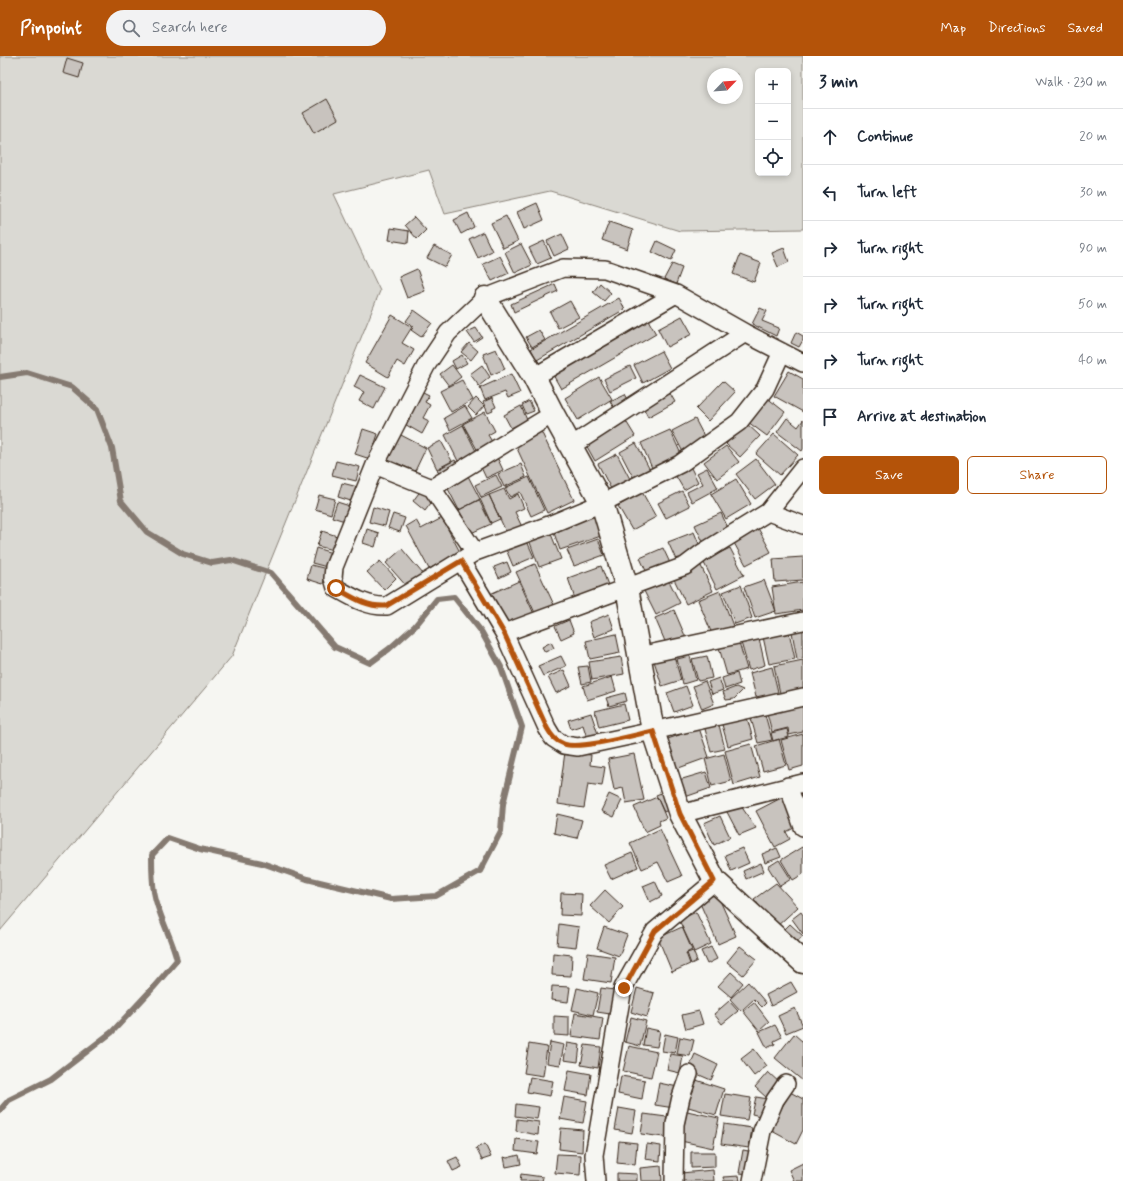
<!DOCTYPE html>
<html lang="en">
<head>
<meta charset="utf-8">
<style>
	body { margin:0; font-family:Mynerve,sans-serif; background:#f2f2f3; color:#1f2937 }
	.controls { position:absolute; right:12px; top:12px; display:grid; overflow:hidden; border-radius:6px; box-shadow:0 2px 6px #0003 }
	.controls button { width:36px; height:36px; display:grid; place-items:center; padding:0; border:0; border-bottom:1px solid #e0e1e3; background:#fff; color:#1f2937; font:20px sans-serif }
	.compass { position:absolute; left:707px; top:12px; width:36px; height:36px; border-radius:50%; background:#fff; box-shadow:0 2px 6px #0003; rotate:65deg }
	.stop { position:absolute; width:12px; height:12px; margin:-9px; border:3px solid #b45309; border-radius:50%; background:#fff }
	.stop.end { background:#b45309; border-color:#fff; box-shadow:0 1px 4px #0008 }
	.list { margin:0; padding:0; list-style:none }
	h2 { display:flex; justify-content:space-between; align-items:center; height:52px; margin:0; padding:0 16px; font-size:17px }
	h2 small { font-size:13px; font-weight:400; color:#747a83 }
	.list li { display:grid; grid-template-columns:26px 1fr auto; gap:12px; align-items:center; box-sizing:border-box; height:56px; padding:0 16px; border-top:1px solid #e0e1e3 }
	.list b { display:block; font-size:15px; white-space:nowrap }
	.list em { font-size:13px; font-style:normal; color:#747a83 }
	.actions { display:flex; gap:8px; padding:12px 16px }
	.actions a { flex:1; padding:9px 0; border:1px solid #b45309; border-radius:6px; text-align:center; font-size:14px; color:#b45309 }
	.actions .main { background:#b45309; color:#fff }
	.icon { flex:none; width:22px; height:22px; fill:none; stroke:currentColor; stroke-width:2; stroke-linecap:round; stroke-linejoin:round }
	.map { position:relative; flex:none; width:803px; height:1125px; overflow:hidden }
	header { display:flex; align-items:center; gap:24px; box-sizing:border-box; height:56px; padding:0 20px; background:#b45309; color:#fff }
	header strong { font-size:19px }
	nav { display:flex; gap:22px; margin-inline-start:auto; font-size:14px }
	.search { width:280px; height:36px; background:#f2f2f3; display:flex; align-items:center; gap:10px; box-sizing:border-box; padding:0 14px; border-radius:22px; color:#747a83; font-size:15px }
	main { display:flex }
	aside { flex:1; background:#fff }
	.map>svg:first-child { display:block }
	.green { fill:#dad9d3; stroke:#8a8278; fill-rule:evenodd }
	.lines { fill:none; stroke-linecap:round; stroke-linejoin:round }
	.stream { stroke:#857a71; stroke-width:6 }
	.building { fill:#c8c3be; stroke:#3b2a1e }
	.street-casing { stroke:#3b2a1e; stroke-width:20 }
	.secondary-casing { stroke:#3b2a1e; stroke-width:25 }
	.street { stroke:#f6f6f2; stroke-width:17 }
	.secondary { stroke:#f6f6f2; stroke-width:22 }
	.route { stroke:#b45309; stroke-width:5 }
</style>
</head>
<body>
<header>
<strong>Pinpoint</strong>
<div class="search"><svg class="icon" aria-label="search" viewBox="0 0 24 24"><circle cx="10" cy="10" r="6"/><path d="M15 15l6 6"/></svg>Search here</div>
<nav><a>Map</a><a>Directions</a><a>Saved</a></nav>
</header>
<main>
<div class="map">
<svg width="803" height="1125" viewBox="0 0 803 1125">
	<rect width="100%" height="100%" fill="#f6f6f2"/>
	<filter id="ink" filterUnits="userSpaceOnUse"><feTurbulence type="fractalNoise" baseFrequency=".025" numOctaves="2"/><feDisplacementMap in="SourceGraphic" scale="8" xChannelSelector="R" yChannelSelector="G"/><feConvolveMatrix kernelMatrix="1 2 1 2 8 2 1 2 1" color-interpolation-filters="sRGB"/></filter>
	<g filter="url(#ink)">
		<path class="green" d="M0 0H803V173L680 175 550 135 445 158 429 114 334 138 380 235 232 600 0 875ZM758 15H788V117H758ZM713 18H737V42H713Z"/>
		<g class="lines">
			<path class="stream" d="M0 321 27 317 72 331 97 353 112 392 121 445 147 476 183 498 212 507 231 504 271 517 335 591 370 607 389 593 415 570 437 543 454 541 481 575 501 611 522 671 503 748 501 775 480 815 436 840 391 843 307 823 262 807 200 793 168 782 152 799C152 811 152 824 154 836 158 860 172 881 177 904L153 932 112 976 51 1023 9 1044 0 1054"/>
		</g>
		<path class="building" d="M67 2 83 7 79 22 63 17Z
			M327 43 338 63 314 77 303 57Z
			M537 147 544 164 524 173 517 156Z
			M468 157 474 171 461 178 454 164Z
			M506 160 518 185 503 192 491 167Z
			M414 161 426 174 417 183 405 169Z
			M609 166 633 174 627 193 602 184Z
			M391 172 409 175 408 187 389 184Z
			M483 176 492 195 478 202 469 183Z
			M562 178 569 193 554 200 547 185Z
			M544 185 551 202 537 208 529 192Z
			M657 185 676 194 671 205 652 196Z
			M521 188 532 209 515 217 505 196Z
			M434 190 452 199 445 211 427 202Z
			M784 192 789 206 778 211 772 197Z
			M740 199 761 207 754 226 733 218Z
			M500 200 509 217 492 225 483 208Z
			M672 208 682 212 676 228 664 223Z
			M417 213 425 235 407 242 399 221Z
			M600 227 611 237 604 245 593 236Z
			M555 228 558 235 514 256 511 248Z
			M619 242 625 253 537 304 531 293Z
			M570 245 579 261 558 272 550 256Z
			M760 252 767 255 762 265 779 272 776 280 752 268Z
			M414 254 432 267 421 281 411 274 414 271 406 265Z
			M392 259 412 271 402 287 414 294 405 310 397 305 388 321 365 307Z
			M682 260 692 278 667 291 658 273Z
			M647 262 656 278 561 333 552 317Z
			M476 272 482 281 474 286 467 276Z
			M539 274 545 284 532 291 526 281Z
			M796 276 803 280V284L799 291 791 287Z
			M469 287 478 295 471 304 461 296Z
			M496 293 505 313 491 319 483 298Z
			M661 295 670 312 643 327 634 309Z
			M462 299 467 307 456 313 452 305Z
			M452 309 461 321 449 330 440 318Z
			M482 309 490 321 479 330 470 318Z
			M630 310 636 322 610 335 604 323Z
			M789 315 803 323V356L774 340Z
			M511 318 520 337 508 342 505 336 485 344 480 332Z
			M360 319 385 331 374 353 359 345 364 336 354 331Z
			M599 321 612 343 578 364 565 342Z
			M462 324 473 344 451 356 440 335Z
			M723 325 735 336 708 365 696 353Z
			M419 334 429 339 425 346 430 349 423 362 429 365 422 378 401 366Z
			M668 334 675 346 648 361 642 349Z
			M625 338 630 347 615 354 610 345Z
			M766 341 785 356 767 380 748 366Z
			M476 342 484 350 476 359 468 351Z
			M492 342 496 351 492 353 493 355 488 357 483 346Z
			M529 345 534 355 526 358 522 349Z
			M465 350 472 362 450 374 444 362Z
			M521 350 527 364 511 372 504 359Z
			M485 356 495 375 488 379 494 389 479 397 463 368Z
			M624 362 635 380 595 405 585 387Z
			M787 362 798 371 803 364V393L802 395 777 376Z
			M695 363 706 384 683 396 672 375Z
			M746 367 760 380 740 401 726 388Z
			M463 369 478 399 460 409 445 379Z
			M363 373 378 378 370 403 355 398Z
			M540 373 574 444 547 457 514 386Z
			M670 374 681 398 652 412 641 387Z
			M397 377 426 392 415 415 397 407 395 412 383 407Z
			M774 378 798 399 780 419 756 398Z
			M441 385 452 405 437 413 427 392Z
			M636 387 650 414 634 423 620 396Z
			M726 390 739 406 717 423 704 406Z
			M495 397 503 414 486 422 478 405Z
			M617 398 630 423 611 433 598 408Z
			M756 403 775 428 755 443 736 418Z
			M455 404 459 411 441 421 437 414Z
			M336 405 360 411 356 425 332 419Z
			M521 408 526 421 504 431 498 418Z
			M690 410 698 426 684 434 674 417Z
			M707 412 718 432 692 446 687 436 703 428 697 417Z
			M467 418 480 443 459 454 446 429Z
			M496 419 502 431 481 441 475 429Z
			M529 421 544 454 531 460 520 436 510 441 505 432Z
			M736 423 751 448 726 463 711 438Z
			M342 427 358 431 354 446 338 441Z
			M504 433 509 443 518 438 524 452 515 456 522 471 507 478 489 439Z
			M421 434 434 443 425 455 413 445Z
			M682 435 690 450 666 462 658 447Z
			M642 436 656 461 632 474 618 450Z
			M319 439 335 443 331 458 315 453Z
			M489 439 500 463 491 467 480 443Z
			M479 444 491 468 471 477 459 454Z
			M337 446 353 451 348 466 332 461Z
			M373 451 389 456 385 470 369 466Z
			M721 457 730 476 704 488 695 469Z
			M393 458 405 462 400 476 388 472Z
			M594 459 601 480 560 494 553 474Z
			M442 462 460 496 429 513 406 470 416 464 421 473Z
			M758 472 771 496 746 509 733 485Z
			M367 473 379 477 375 491 363 487Z
			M549 473 561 503 539 511 528 481Z
			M322 475 337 480 333 494 317 490Z
			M694 476 702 495 677 506 668 486Z
			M526 483 534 501 513 510 505 491Z
			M598 483 604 499 574 510 567 494Z
			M316 492 332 497 327 511 312 507Z
			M663 492 670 507 647 517 640 502Z
			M730 492 744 519 717 533 703 505Z
			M402 493 423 518 408 532 386 507Z
			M803 501V524L775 526 773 503Z
			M380 505 396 522 384 534 367 516Z
			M507 506 511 516 499 522 494 511Z
			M535 508 555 551 536 559 516 516Z
			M700 508 713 535 686 548 673 521Z
			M311 509 327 513 323 528 307 523Z
			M601 510 609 532 575 543 568 522Z
			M668 523 680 547 656 559 644 535Z
			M764 524 776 555 755 562 744 531Z
			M519 525 535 560 505 573 490 538Z
			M803 526V554L776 558 772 531Z
			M741 529 752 562 735 568 723 536Z
			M720 535 733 570 712 578 698 544Z
			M674 554 686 582 667 590 655 562Z
			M609 558 614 573 594 581 589 566Z
			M569 564 574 577 561 583 555 570Z
			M803 573V602L797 603 792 576Z
			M789 576 795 603 769 608 763 581Z
			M616 578 620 597 590 603 586 585Z
			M758 578 765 609 749 614 740 583Z
			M738 583 747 613 727 619 718 588Z
			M551 586 554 592 545 596 542 591Z
			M561 600 566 610 543 620 538 610Z
			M674 600 681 624 662 630 654 605Z
			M690 600 696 624 683 628 677 603Z
			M707 600 712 622 698 625 692 603Z
			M621 601 624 618 592 624 589 606Z
			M803 604V632L780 637 774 610Z
			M588 610 591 626 582 628 578 611Z
			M772 611 778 636 756 641 750 617Z
			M564 614 571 630 556 637 548 621Z
			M737 617 740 628 725 633 722 622Z
			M612 621 616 635 587 644 583 630Z
			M719 622 723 634 712 638 708 626Z
			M705 625 714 648 702 653 693 630Z
			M686 630 693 649 674 656 667 637Z
			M736 631 743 634 734 643 726 644 723 636Z
			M625 637 627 645 609 650 606 642Z
			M624 648 628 664 599 671 595 655Z
			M803 648V676L789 679 788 672 772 676 767 657Z
			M764 655 772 684 758 687 750 659Z
			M591 657 599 681 588 685 583 669 571 673 568 664Z
			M746 658 753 683 728 690 721 665Z
			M718 665 725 693 711 696 704 669Z
			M699 672 709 701 676 713 665 684Z
			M787 673 789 681 773 685 771 677Z
			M803 678V710L789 714 781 684Z
			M779 683 786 709 763 715 756 690Z
			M751 688 760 721 734 729 725 695Z
			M565 696 591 699 590 709 605 711 602 730 588 728 584 752 558 748Z
			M634 698 644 744 626 747 623 732 614 734 608 703Z
			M724 698 731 725 712 730 705 703Z
			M706 716 711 732 685 741 679 724Z
			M666 735 674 751 664 756 656 739Z
			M609 738 622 744 614 761 601 755Z
			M657 741 666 762 659 765 660 769 645 776 634 751Z
			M783 741 798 770 786 776 790 783 775 791 756 755Z
			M741 750 756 772 739 779 727 756Z
			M557 758 582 764 577 782 554 777Z
			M720 760 730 781 714 789 704 767Z
			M660 773 682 820 668 826 658 806 642 813 630 787Z
			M802 791 803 793V818L793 824 781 804Z
			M742 792 749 807 731 815 725 799Z
			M777 792 781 801 765 807 762 798Z
			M632 797 638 811 611 823 604 809Z
			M779 804 791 823 780 830 768 811Z
			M761 807 764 815 746 823 743 815Z
			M655 825 662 840 650 846 643 830Z
			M776 827 798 851 776 871 754 843Z
			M605 834 623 851 609 867 590 850Z
			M561 837 582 838 581 860 560 859Z
			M717 838 736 880 718 888 699 845Z
			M696 856 711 888 694 896 679 864Z
			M801 856 803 859V878L792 863Z
			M559 868 579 871 576 891 557 889Z
			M790 868 803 880 794 888 782 876Z
			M604 871 627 879 619 900 597 892Z
			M682 871 692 894 686 897 690 908 672 916 658 882Z
			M740 890 757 903 743 919 727 906Z
			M711 891 717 903 707 908 701 895Z
			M693 895 697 905 691 908 687 897Z
			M553 897 572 899 571 920 552 919Z
			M588 897 615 901 611 927 584 923Z
			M731 916 743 927 731 941 718 930Z
			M748 926 766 947 762 951 754 943 741 955 730 943Z
			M791 926 797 936 771 950 766 939Z
			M552 930 570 931 568 946 551 944Z
			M577 932 598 937 593 959 572 954Z
			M601 932 614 934 610 958 597 956Z
			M637 932 654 937 647 961 631 956Z
			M729 945 738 955 722 968 714 958Z
			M754 946 769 966 759 975 743 955Z
			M795 952 803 970 786 977 778 960Z
			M699 955 703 968 686 973 682 959Z
			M575 957 603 962 600 984 571 980Z
			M554 960 569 961V980L554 979Z
			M631 961 646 965 640 990 625 986Z
			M775 969 782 981 774 985 775 988 767 992 759 976Z
			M646 972 660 975 657 991 643 989Z
			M665 978 678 981 675 997 662 995Z
			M794 978 803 986V1025L775 1002Z
			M680 981 694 984 690 1000 677 998Z
			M550 986 564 989 560 1009 547 1007Z
			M567 987 580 989 578 1006 564 1004Z
			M529 988 547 991 543 1020 524 1017Z
			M585 989 601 991 598 1012 581 1009Z
			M629 990 657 996 651 1021 623 1015Z
			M754 993 767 1010 754 1020 741 1003Z
			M670 998 683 1000 680 1017 667 1014Z
			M695 998 718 1009 711 1024 688 1014Z
			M569 1014 591 1018 588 1039 565 1035Z
			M768 1016 781 1028 768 1043 755 1031Z
			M621 1020 645 1024 642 1043 618 1038Z
			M530 1021 553 1025 550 1040 527 1036Z
			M693 1023 724 1033 716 1059 685 1050Z
			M659 1027 678 1031 674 1052 655 1049Z
			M790 1036 803 1043V1074L796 1088 770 1074Z
			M725 1038 751 1042 747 1064 721 1060Z
			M564 1041 587 1045 583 1067 560 1063Z
			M756 1041 768 1043 764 1061 752 1058Z
			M516 1048 539 1051 537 1063 515 1060Z
			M619 1052 636 1055 632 1077 615 1074Z
			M687 1055 719 1062 713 1092 681 1085Z
			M644 1058 674 1062 671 1082 641 1078Z
			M517 1063 539 1066 538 1079 516 1075Z
			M724 1068 752 1072 749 1092 721 1088Z
			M561 1072 583 1074 582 1096 559 1093Z
			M516 1083 539 1086 537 1098 515 1095Z
			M619 1085 637 1087 635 1109 617 1107Z
			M485 1088 491 1101 482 1104 476 1092Z
			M647 1088 661 1090 660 1105 645 1103Z
			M743 1094 754 1096 751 1118 739 1117Z
			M691 1096H715V1111L691 1112Z
			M557 1098 581 1099 580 1119 555 1117Z
			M519 1099 521 1108 506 1111 504 1101 507 1102Z
			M457 1101 462 1111 453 1115 448 1105Z
			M803 1107V1125H794L789 1114Z
			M661 1110 662 1125H641L640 1112Z
			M713 1114 714 1125H682L681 1117Z
			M617 1117 637 1118V1125H617Z
			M521 1118 543 1121 542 1125H520Z
			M739 1120 740 1125H724L723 1121Z"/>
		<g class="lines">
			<defs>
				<path id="street" d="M782 296 765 333 739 366 680 408 602 447 549 469 475 496 387 550C367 551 352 541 336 532L333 522 334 511 375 409 426 310 448 277 485 242 563 212 605 213 676 238 745 277 803 307
					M534 321 676 238
					M571 390 745 277
					M375 409 432 432 475 496
					M432 432 553 358
					M768 456 803 469
					M461 505 504 577 547 672 553 682 564 689 578 691 653 675 803 641
					M504 577 685 510 702 497 768 456 803 412
					M639 600 803 565
					M788 730 803 771
					M680 758 803 727
					M596 1125 594 1099 623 932 655 875 715 825
					M674 1125 675 1068 681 1041 689 1018
					M752 1125 762 1075 775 1044 786 1028"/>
				<path id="secondary" d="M485 242 534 321 553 358 602 447 627 532 653 675 680 758 715 825 803 906"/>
			</defs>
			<use href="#street" class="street-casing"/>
			<use href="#secondary" class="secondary-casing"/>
			<use href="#street" class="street"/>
			<use href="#secondary" class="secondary"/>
		</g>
	</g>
	<g class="lines" filter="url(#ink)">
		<path class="route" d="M336 532C352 541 366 551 386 550L461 505 504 577 547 672C551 679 555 685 564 688 580 694 634 679 653 675L680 758 714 825 655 875 624 932"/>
	</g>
</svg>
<div class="controls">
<button>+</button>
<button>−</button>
<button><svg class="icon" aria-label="locate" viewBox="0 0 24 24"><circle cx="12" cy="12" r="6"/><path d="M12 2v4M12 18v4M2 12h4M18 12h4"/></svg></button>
</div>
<svg class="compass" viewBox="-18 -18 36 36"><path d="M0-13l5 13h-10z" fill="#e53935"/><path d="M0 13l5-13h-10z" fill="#747a83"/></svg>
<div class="stop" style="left:336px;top:532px"></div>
<div class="stop end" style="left:624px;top:932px"></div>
</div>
<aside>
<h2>3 min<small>Walk · 230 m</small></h2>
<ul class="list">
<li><svg class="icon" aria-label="ahead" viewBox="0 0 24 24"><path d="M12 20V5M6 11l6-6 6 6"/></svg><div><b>Continue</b></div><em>20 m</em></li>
<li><svg class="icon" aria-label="left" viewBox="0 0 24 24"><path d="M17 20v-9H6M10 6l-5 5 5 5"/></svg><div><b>Turn left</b></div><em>30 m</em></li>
<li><svg class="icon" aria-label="right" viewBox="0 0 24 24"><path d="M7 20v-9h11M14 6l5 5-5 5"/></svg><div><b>Turn right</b></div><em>90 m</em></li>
<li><svg class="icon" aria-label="right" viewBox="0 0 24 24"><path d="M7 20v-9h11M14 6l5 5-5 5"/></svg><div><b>Turn right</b></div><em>50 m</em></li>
<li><svg class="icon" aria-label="right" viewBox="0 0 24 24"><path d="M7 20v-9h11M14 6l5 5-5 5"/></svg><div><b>Turn right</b></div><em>40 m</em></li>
<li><svg class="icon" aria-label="arrive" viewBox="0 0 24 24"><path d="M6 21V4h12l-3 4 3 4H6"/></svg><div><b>Arrive at destination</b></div></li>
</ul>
<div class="actions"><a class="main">Save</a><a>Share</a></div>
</aside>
</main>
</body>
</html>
